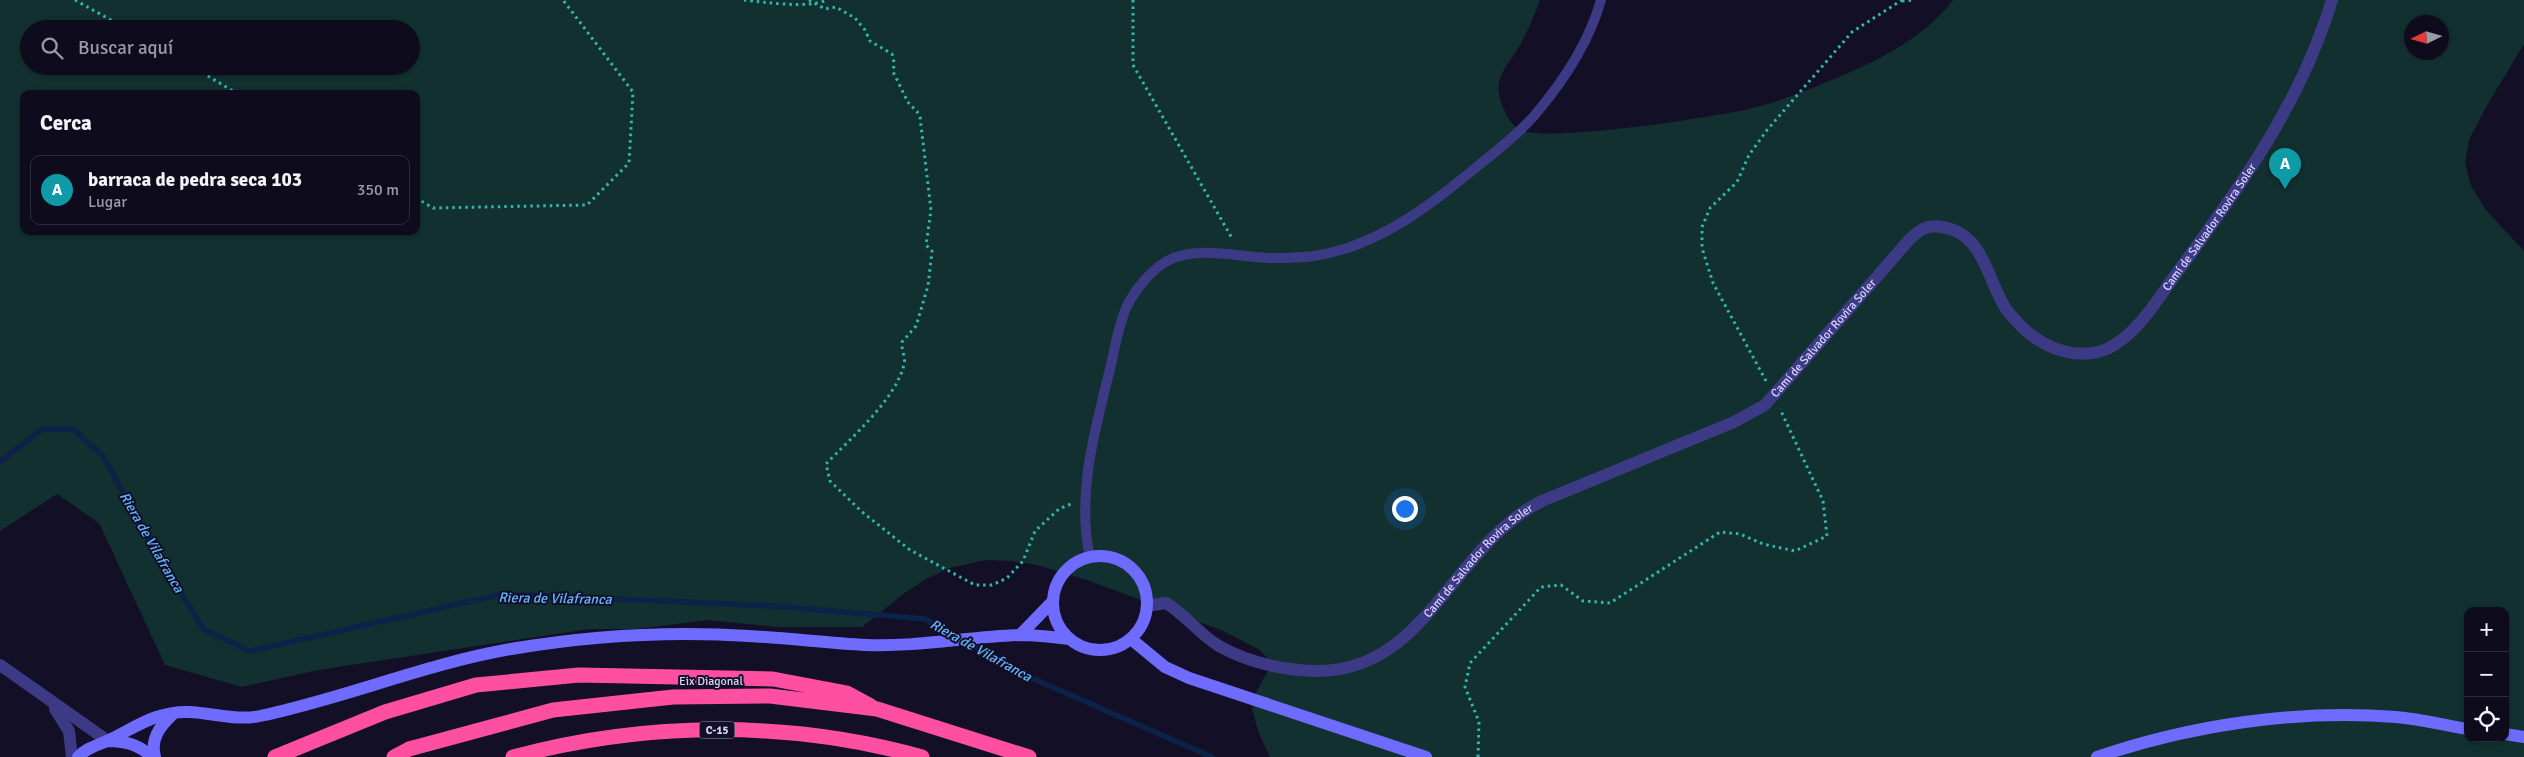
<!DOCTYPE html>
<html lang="es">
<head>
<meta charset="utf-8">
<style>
	body { margin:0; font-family:Signika,sans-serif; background:#1c1929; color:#f1f3f6 }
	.controls { position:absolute; right:15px; bottom:15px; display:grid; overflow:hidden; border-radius:10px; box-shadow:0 1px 4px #0004 }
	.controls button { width:45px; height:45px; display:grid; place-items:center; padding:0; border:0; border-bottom:1px solid #2e2b3b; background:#0e0b1c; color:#f1f3f6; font:25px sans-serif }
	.compass { position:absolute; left:2404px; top:15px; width:45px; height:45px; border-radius:50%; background:#0e0b1c; box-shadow:0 1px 4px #0004; rotate:265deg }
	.you { position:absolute; left:1404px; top:508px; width:18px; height:18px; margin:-12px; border:4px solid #fff; border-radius:50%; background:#1a73e8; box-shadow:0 0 0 8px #1a73e833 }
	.badge { display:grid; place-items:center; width:32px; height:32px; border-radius:50%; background:#2563eb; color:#fff; font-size:16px; font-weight:700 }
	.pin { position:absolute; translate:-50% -41px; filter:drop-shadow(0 1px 2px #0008) }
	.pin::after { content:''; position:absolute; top:26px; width:18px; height:15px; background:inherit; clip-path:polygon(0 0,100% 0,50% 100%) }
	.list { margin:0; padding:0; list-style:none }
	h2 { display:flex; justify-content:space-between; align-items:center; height:65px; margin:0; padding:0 20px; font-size:21px }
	h2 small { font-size:16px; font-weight:400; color:#9b9ba3 }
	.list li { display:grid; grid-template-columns:32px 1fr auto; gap:15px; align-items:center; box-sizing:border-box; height:70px; margin:0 10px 10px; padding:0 10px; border:1px solid #2e2b3b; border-radius:10px }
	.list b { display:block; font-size:19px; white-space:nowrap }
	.list p { margin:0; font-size:16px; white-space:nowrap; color:#9b9ba3 }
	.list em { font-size:16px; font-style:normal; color:#9b9ba3 }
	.icon { flex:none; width:28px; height:28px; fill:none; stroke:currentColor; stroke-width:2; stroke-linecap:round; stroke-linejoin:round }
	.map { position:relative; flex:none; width:2524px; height:757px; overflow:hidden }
	.search { position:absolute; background:#0e0b1c; box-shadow:0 1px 4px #0004; left:20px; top:20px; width:400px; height:55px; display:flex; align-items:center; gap:12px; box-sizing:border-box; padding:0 18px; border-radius:28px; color:#9b9ba3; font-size:19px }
	.panel { position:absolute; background:#0e0b1c; box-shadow:0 1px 4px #0004; left:20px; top:90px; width:400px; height:145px; border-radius:10px }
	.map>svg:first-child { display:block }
	.green { fill:#12302f; fill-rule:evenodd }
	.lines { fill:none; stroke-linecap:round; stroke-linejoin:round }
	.stream { stroke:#0c2248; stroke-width:5.5 }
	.path { stroke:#2fb8b0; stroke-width:3; stroke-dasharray:2.5 4; stroke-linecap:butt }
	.lane { stroke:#3d3a85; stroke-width:10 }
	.street { stroke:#3d3a85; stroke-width:12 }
	.secondary { stroke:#6f6bff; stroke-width:12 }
	.highway { stroke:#ff4fa3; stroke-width:15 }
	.labels { text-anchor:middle; stroke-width:4; stroke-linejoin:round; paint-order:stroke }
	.shield { fill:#130f26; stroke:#9e99be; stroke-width:1 }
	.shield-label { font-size:11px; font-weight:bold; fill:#d9d4ff }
	.street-label { font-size:12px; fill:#d9d4ff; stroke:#130f26 }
	.water-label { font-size:14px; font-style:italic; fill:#62b6ff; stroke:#130f26 }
</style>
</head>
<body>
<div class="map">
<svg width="2524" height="757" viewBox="0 0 2524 757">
	<rect width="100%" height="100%" fill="#130f26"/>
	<path class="green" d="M0 0H1540C1534 16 1528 30 1520 45 1506 69 1490 79 1504 110 1507 117 1513 126 1520 130 1545 143 1715 117 1749 109 1775 102 1800 94 1824 83 1870 65 1923 40 1953 0H2524V44L2486 107 2469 140 2465 163 2471 186 2486 210 2524 251V757H1270L1259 734 1252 709 1254 696 1269 669 1268 659 1260 650 1223 631 1090 581 1037 565 1011 561 986 560 950 568 928 578 906 592 862 627H776L708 620 637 629H589L318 670 242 687 165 665 99 523 57 494 0 531ZM2412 22H2442V52H2412ZM29 29H411V66H29ZM24 94H416V231H24ZM2468 611H2505V738H2468Z"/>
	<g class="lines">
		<path class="stream" d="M0 462 42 429H73L103 456 161 562 204 630 250 651 503 594 774 606 925 619 1027 676 1212 757"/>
		<path class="path" d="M75 0 127 29
			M744 0C764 2 809 9 826 0
			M809 0 825 9 836 7 855 18 865 30 870 41 892 54C895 61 893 67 894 74 895 75 906 99 908 102 912 108 917 109 920 117L931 210 926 245 932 251 928 286 916 326 902 342C901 349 906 358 904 364 897 398 850 439 826 464L830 481 861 511 910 550 975 585H992L1007 578 1023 561 1035 531 1059 509 1071 504
			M1133 0V65L1233 240
			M1902 1 1914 0
			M191 66 238 94
			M416 198 433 208 587 205 629 163 633 92 563 0
			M1766 381 1713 283 1702 248V227L1710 208 1737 182 1749 155 1767 130 1852 32 1902 0
			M1478 757 1479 722 1465 687 1470 663 1541 587 1561 585 1583 601 1610 603 1720 532 1740 534 1763 544 1795 551 1827 536 1823 501 1780 409"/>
		<path class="lane" d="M1090 557C1076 495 1095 430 1110 369 1115 349 1118 325 1127 306 1135 290 1151 270 1167 261 1198 245 1237 257 1270 258 1284 258 1300 258 1314 256 1377 247 1431 205 1479 165 1498 150 1518 134 1534 116 1563 82 1589 43 1601 0"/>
		<g class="street">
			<path id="s1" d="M1147 606 1166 603C1186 615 1199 634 1219 646 1242 659 1271 667 1298 670 1425 685 1447 548 1542 501L1734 422 1765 405 1909 240C1919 230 1927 224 1942 227 1984 233 1987 280 2006 309 2011 316 2018 323 2024 329 2046 349 2078 361 2107 349 2137 335 2157 300 2176 274 2239 189 2301 103 2332 0"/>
			<path d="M0 665 108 741"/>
			<path d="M55 709 69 731 72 757"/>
		</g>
		<path class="secondary" d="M1053 603a47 47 0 1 1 94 0a47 47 0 1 1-94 0Z
			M1020 635 1053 601
			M1131 639 1165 667 1189 678 1426 757
			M2505 734 2524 737
			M108 741C124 741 140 744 151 757
			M78 757C88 746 101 745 113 738 139 725 158 711 189 712 213 713 236 721 260 716 345 698 425 664 511 649 588 636 671 631 749 636 788 638 827 643 866 645 917 647 967 637 1019 635 1035 635 1053 637 1069 639
			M155 757C150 739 160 726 173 714
			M2097 757C2191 725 2297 709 2396 717 2420 719 2444 725 2468 729"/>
		<path class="highway" d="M275 757 385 712 476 685 579 675 773 679 847 693 871 706
			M394 757 409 749 553 710 673 697 770 696 877 709 1029 757
			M513 757C645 721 789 720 922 757"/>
	</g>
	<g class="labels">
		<rect class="shield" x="699.5" y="721.5" width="35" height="17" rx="4"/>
		<g class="shield-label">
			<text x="717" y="734">C-15</text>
		</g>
		<g class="street-label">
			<text dy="4" stroke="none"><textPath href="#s1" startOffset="1366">Camí de Salvador Rovira Soler</textPath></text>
			<text dy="4" stroke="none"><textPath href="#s1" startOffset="812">Camí de Salvador Rovira Soler</textPath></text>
			<text dy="4" stroke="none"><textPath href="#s1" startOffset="392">Camí de Salvador Rovira Soler</textPath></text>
			<text x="711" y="685">Eix Diagonal</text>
		</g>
		<g class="water-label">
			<text transform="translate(152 542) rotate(60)" y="5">Riera de Vilafranca</text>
			<text transform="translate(555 598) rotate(1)" y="5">Riera de Vilafranca</text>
			<text transform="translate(981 650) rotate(29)" y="5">Riera de Vilafranca</text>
		</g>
	</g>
</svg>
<div class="controls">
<button>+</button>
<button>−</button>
<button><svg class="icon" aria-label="locate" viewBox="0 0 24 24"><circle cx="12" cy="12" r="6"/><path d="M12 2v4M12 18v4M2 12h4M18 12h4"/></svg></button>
</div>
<svg class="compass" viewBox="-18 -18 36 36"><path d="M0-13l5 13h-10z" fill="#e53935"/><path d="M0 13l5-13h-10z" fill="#9b9ba3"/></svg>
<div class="you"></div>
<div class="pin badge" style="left:2285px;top:189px;background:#0f9aa8">A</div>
<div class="search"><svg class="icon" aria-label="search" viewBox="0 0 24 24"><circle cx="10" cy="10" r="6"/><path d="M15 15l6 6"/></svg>Buscar aquí</div>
<section class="panel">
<h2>Cerca<small></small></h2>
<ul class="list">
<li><span class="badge" style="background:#0f9aa8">A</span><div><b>barraca de pedra seca 103</b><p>Lugar</p></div><em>350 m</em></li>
</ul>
</section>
</div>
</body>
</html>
